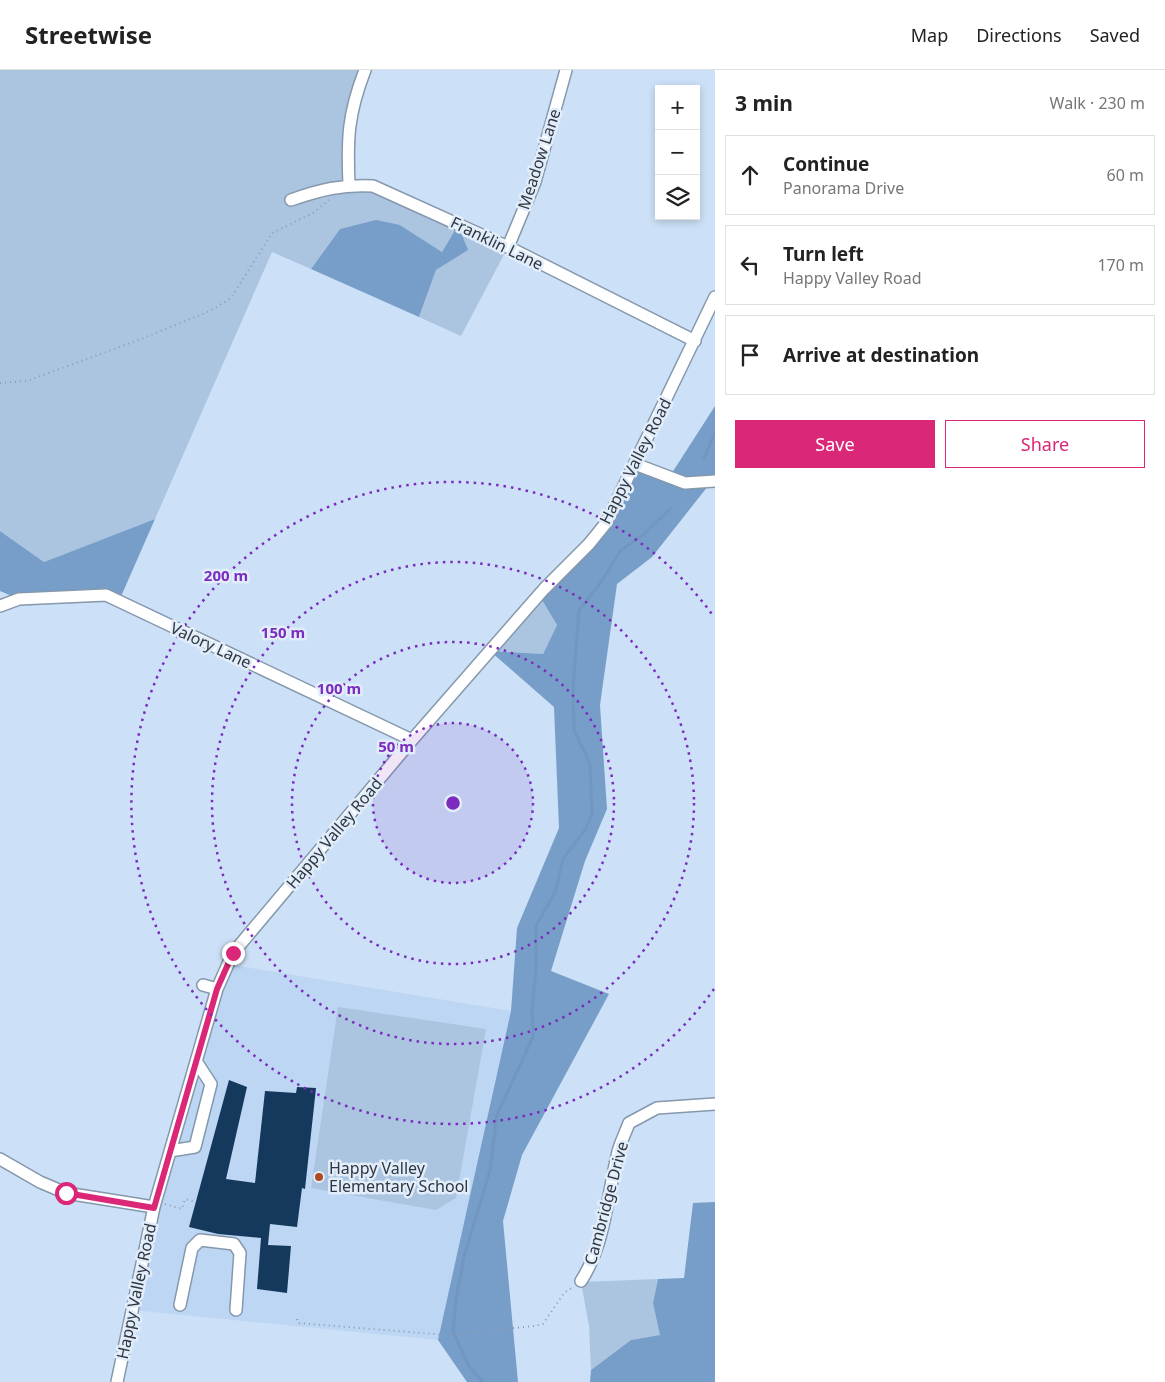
<!DOCTYPE html>
<html lang="en">
<head>
<meta charset="utf-8">
<style>
	body { margin:0; font-family:"Noto Sans",sans-serif; background:#f6f6f6; color:#222 }
	.controls { position:absolute; right:15px; top:15px; display:grid; overflow:hidden; border-radius:0px; box-shadow:0 2px 8px #0003 }
	.controls button { width:45px; height:45px; display:grid; place-items:center; padding:0; border:0; border-bottom:1px solid #e0e0e0; background:#fff; color:#222; font:25px sans-serif }
	.stop { position:absolute; width:15px; height:15px; margin:-11px; border:4px solid #db2777; border-radius:50%; background:#fff }
	.stop.end { background:#db2777; border-color:#fff; box-shadow:0 1px 5px #0008 }
	.list { margin:0; padding:0; list-style:none }
	h2 { display:flex; justify-content:space-between; align-items:center; height:65px; margin:0; padding:0 20px; font-size:21px }
	h2 small { font-size:16px; font-weight:400; color:#767676 }
	.list li { display:grid; grid-template-columns:32px 1fr auto; gap:15px; align-items:center; box-sizing:border-box; height:80px; margin:0 10px 10px; padding:0 10px; border:1px solid #e0e0e0; border-radius:0px }
	.list b { display:block; font-size:19px; white-space:nowrap }
	.list p { margin:0; font-size:16px; white-space:nowrap; color:#767676 }
	.list em { font-size:16px; font-style:normal; color:#767676 }
	.actions { display:flex; gap:10px; padding:15px 20px }
	.actions a { flex:1; padding:11px 0; border:1px solid #db2777; border-radius:0px; text-align:center; font-size:18px; color:#db2777 }
	.actions .main { background:#db2777; color:#fff }
	.icon { flex:none; width:28px; height:28px; fill:none; stroke:currentColor; stroke-width:2; stroke-linecap:round; stroke-linejoin:round }
	.map { position:relative; flex:none; width:715px; height:1312px; overflow:hidden }
	header { display:flex; align-items:center; gap:30px; box-sizing:border-box; height:70px; padding:0 25px; background:#fff; border-bottom:1px solid #e0e0e0 }
	header strong { font-size:24px }
	nav { display:flex; gap:28px; margin-inline-start:auto; font-size:18px }
	main { display:flex }
	aside { flex:1; background:#fff }
	.map>svg:first-child { display:block }
	.built { fill:#bdd6f3 }
	.green { fill:#abc4e0 }
	.forest { fill:#779ec8 }
	.lines { fill:none; stroke-linecap:round; stroke-linejoin:round }
	.stream { stroke:#7197c1; stroke-width:3 }
	.building { fill:#15395c }
	.minor-casing { stroke:#8598ac; stroke-width:14 }
	.path { stroke:#8d9cad; stroke-width:2; stroke-dasharray:1 4; stroke-linecap:butt }
	.minor { stroke:#fff; stroke-width:11 }
	.route { stroke:#db2777; stroke-width:6 }
	.ring { fill:none; stroke:#7b2cbf; stroke-width:2.5; stroke-dasharray:2.5 5 }
	.poi-dot { fill:#af491f; stroke:#e1edfb; stroke-width:2 }
	.labels { text-anchor:middle; stroke-width:5; stroke-linejoin:round; paint-order:stroke }
	.street-label { font-size:16px; fill:#2f363f; stroke:#e1edfb }
	.poi-label { font-size:16px; fill:#2f363f; stroke:#e1edfb; text-anchor:start }
	.centre { fill:#7b2cbf; stroke:#e1edfb; stroke-width:2.5 }
	.ring-label { font-size:15px; text-anchor:middle; font-weight:bold; fill:#7b2cbf; stroke:#e1edfb; stroke-width:5; stroke-linejoin:round; paint-order:stroke }
</style>
</head>
<body>
<header>
<strong>Streetwise</strong>
<nav><a>Map</a><a>Directions</a><a>Saved</a></nav>
</header>
<main>
<div class="map">
<svg width="715" height="1312" viewBox="0 0 715 1312">
	<rect width="100%" height="100%" fill="#cce1f7"/>
	<path class="built" d="M227 894 511 941 438 1270 132 1240 154 1137Z"/>
	<path class="green" d="M0 0H360L349 114 373 116 508 177 461 266 419 247 436 200 467 180 458 155 442 182 400 155 340 159 311 199 272 182 155 449 44 492 0 461Z
		M539 525 557 555 543 584 490 581Z
		M338 937 486 959 456 1128 436 1140 311 1118Z
		M658 1209 653 1233 661 1265 631 1270 591 1300 589 1256 581 1212Z"/>
	<path class="forest" d="M376 150 400 155 442 182 458 155 468 180 436 200 419 247 311 199 340 159Z
		M715 336V404L712 411 652 487 617 514 600 635 607 739 585 791 551 901 609 924 522 1085 503 1151 518 1312H467L438 1270 511 941 517 858 559 758 554 637 490 581 543 584 557 555 539 525 589 474 635 394 670 406Z
		M155 449 119 531 106 525 19 529 0 521V461L44 492Z
		M715 1132V1312H590L591 1300 631 1270 660 1265 653 1233 658 1209 684 1208 693 1133Z"/>
	<g class="lines">
		<path class="stream" d="M704 388 715 363
			M483 1312 470 1298 453 1262 456 1229 464 1187 490 1100 497 1045 533 967 532 939 536 899V856L556 820 563 789 585 760 592 744 590 694 574 660 573 618 579 540 602 511 620 481 643 465 671 438"/>
	</g>
	<path class="building" d="M229 1010 247 1017 226 1109 255 1113 265 1021 296 1023 297 1017 316 1018 305 1119 302 1118 297 1157 270 1154 268 1175 291 1176 287 1223 257 1219 261 1168 218 1164 189 1157Z"/>
	<g class="lines">
		<defs>
			<path id="minor" d="M349 115C347 68 348 44 365 0
				M291 130C319 120 343 114 373 116L508 177 695 271
				M508 177 535 112 566 0
				M635 394 685 413 715 411
				M0 536 19 529 106 525 412 670
				M203 915 217 919
				M170 1081 195 1077 211 1014 196 991
				M0 1089 40 1112 66 1123 154 1137
				M581 1211C605 1174 607 1128 617 1086 619 1075 625 1064 629 1053L657 1038 715 1034
				M180 1235 192 1178 200 1170 234 1174 240 1183 236 1240
				M117 1312 154 1137 217 919 233 883 412 670 544 519 589 474 606 453 715 227"/>
		</defs>
		<use href="#minor" class="minor-casing"/>
		<path class="path" d="M0 313 27 311 136 271 210 241 231 228 272 163 313 143 329 130
			M165 1134 182 1139 185 1129 196 1132
			M297 1249 298 1253 447 1265 534 1256 543 1254 564 1223 573 1217"/>
		<use href="#minor" class="minor"/>
	</g>
	<g class="lines">
		<path class="route" d="M66 1123 154 1138 217 919 233 883"/>
	</g>
	<circle cx="453" cy="733" r="80" fill="#7b2cbf" fill-opacity=".12"/>
	<g class="ring">
		<circle cx="453" cy="733" r="80"/>
		<circle cx="453" cy="733" r="161"/>
		<circle cx="453" cy="733" r="241"/>
		<path d="M714 919A321 321 0 1 1 714 547"/>
	</g>
	<circle class="poi-dot" cx="319" cy="1107" r="5"/>
	<g class="labels">
		<g class="street-label">
			<text transform="translate(539 89) rotate(-72)" y="6">Meadow Lane</text>
			<text transform="translate(497 173) rotate(26)" y="6">Franklin Lane</text>
			<text transform="translate(635 391) rotate(-63)" y="6">Happy Valley Road</text>
			<text transform="translate(211 575) rotate(25)" y="6">Valory Lane</text>
			<text transform="translate(334 763) rotate(-50)" y="6">Happy Valley Road</text>
			<text transform="translate(606 1133) rotate(-75)" y="6">Cambridge Drive</text>
			<text transform="translate(136 1221) rotate(-78)" y="6">Happy Valley Road</text>
		</g>
		<g class="poi-label">
			<text x="329" y="1104">Happy Valley<tspan x="329" dy="18">Elementary School</tspan></text>
		</g>
	</g>
	<circle cx="453" cy="733" r="8" class="centre"/>
	<g class="ring-label">
		<text x="226" y="511">200 m</text>
		<text x="283" y="568">150 m</text>
		<text x="339" y="624">100 m</text>
		<text x="396" y="682">50 m</text>
	</g>
</svg>
<div class="controls">
<button>+</button>
<button>−</button>
<button><svg class="icon" aria-label="layers" viewBox="0 0 24 24"><path d="M12 4l9 5-9 5-9-5zM3 14l9 5 9-5"/></svg></button>
</div>
<div class="stop" style="left:66px;top:1123px"></div>
<div class="stop end" style="left:233px;top:883px"></div>
</div>
<aside>
<h2>3 min<small>Walk · 230 m</small></h2>
<ul class="list">
<li><svg class="icon" aria-label="ahead" viewBox="0 0 24 24"><path d="M12 20V5M6 11l6-6 6 6"/></svg><div><b>Continue</b><p>Panorama Drive</p></div><em>60 m</em></li>
<li><svg class="icon" aria-label="left" viewBox="0 0 24 24"><path d="M17 20v-9H6M10 6l-5 5 5 5"/></svg><div><b>Turn left</b><p>Happy Valley Road</p></div><em>170 m</em></li>
<li><svg class="icon" aria-label="arrive" viewBox="0 0 24 24"><path d="M6 21V4h12l-3 4 3 4H6"/></svg><div><b>Arrive at destination</b></div></li>
</ul>
<div class="actions"><a class="main">Save</a><a>Share</a></div>
</aside>
</main>
</body>
</html>
